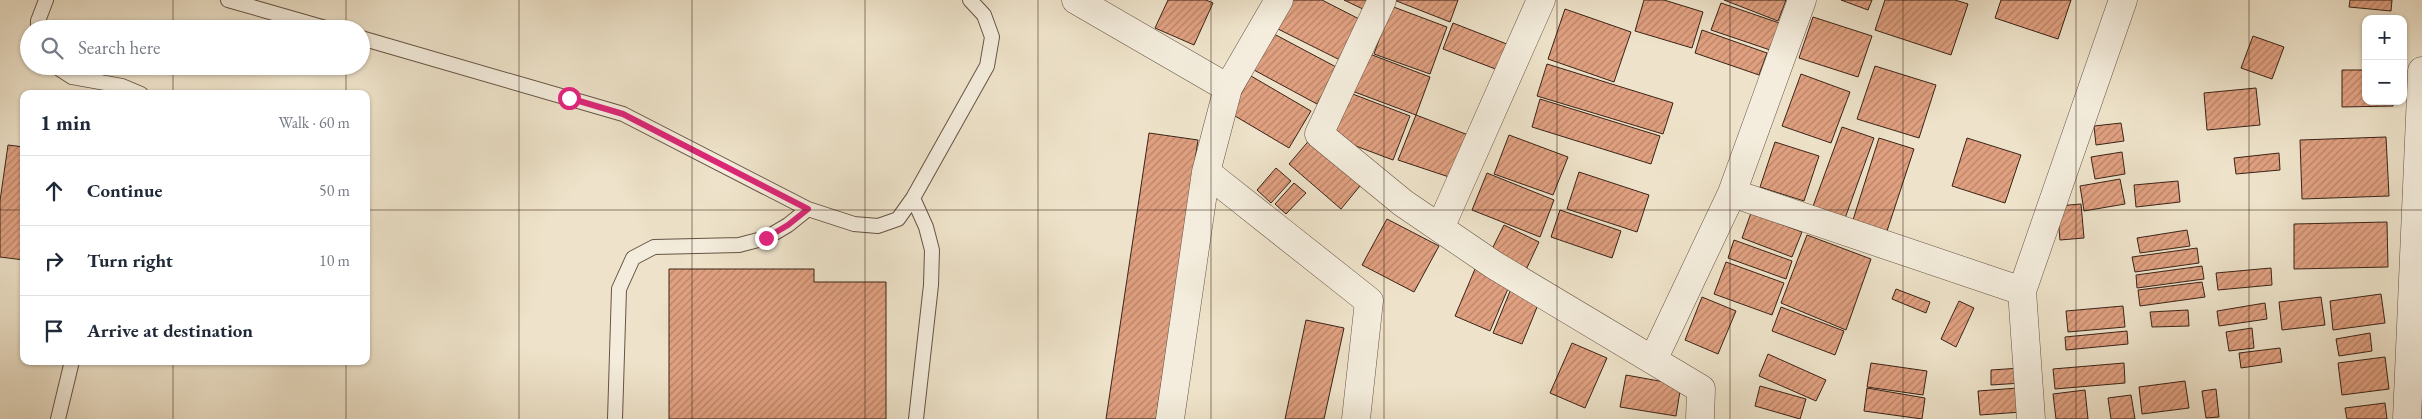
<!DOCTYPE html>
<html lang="en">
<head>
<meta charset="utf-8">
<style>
	body { margin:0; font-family:"EB Garamond",serif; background:#f6f6f7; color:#1f2937 }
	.controls { position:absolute; right:15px; top:15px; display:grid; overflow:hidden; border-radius:10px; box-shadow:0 1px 4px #0004 }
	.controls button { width:45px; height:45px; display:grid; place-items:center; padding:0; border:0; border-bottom:1px solid #e0e1e3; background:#fff; color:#1f2937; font:25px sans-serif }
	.stop { position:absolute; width:15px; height:15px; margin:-11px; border:4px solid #db2777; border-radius:50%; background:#fff }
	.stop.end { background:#db2777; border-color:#fff; box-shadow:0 1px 5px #0008 }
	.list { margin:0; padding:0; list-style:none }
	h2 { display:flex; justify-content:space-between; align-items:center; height:65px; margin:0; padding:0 20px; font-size:21px }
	h2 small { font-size:16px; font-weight:400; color:#747a83 }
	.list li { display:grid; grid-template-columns:32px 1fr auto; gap:15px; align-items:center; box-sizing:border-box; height:70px; padding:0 20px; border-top:1px solid #e0e1e3 }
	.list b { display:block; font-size:19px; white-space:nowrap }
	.list em { font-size:16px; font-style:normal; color:#747a83 }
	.icon { flex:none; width:28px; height:28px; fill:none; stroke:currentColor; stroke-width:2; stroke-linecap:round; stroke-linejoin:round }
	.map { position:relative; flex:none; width:2422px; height:419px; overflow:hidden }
	.search { position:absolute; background:#fff; box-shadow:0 1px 4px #0004; left:20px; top:20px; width:350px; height:55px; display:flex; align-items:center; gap:12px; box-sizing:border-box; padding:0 18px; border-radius:28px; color:#747a83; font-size:19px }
	.panel { position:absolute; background:#fff; box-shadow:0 1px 4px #0004; left:20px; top:90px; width:350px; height:275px; border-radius:10px }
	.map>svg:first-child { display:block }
	.building { fill:url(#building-hatch); stroke:#3a2317 }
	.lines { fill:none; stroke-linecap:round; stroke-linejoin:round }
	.lane-casing { stroke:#675344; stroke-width:16 }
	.street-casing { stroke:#675344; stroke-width:29 }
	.lane { stroke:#f4eddd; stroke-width:14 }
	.street { stroke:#f4eddd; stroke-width:28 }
	.route { stroke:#db2777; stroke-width:6 }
	.grid { fill:none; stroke:#3a2317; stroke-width:1; stroke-opacity:0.55 }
</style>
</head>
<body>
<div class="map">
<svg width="2422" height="419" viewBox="0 0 2422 419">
	<defs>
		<pattern id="building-hatch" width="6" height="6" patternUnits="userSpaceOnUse" patternTransform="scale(1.25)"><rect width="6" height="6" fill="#e1a181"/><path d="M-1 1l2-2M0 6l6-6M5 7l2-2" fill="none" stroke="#b78369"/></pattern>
	</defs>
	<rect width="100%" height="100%" fill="#eee3ca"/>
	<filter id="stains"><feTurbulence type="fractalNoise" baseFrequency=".004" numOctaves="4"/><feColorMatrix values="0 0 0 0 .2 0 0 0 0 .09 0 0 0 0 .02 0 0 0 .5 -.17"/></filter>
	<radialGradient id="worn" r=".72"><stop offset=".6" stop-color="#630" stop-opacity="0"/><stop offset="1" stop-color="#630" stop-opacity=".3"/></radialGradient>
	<path class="building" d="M1168 0H1206L1213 3 1194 45 1155 28Z
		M1288 0H1322L1365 22 1344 62 1274 27Z
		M1344 0H1369L1365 10Z
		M1394 0H1458L1450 22Z
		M1644 0H1664L1703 12 1692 48 1635 31Z
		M1724 0H1786L1778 21Z
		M1841 0H1872L1868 10Z
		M1885 0H1955L1968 4 1951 55 1875 30Z
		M2001 0H2071L2058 39 1995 18Z
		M2350 0H2392L2391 11 2349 7Z
		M1721 3 1788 26 1779 53 1711 30Z
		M1391 6 1447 27 1430 74 1374 54Z
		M1565 9 1631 32 1614 82 1548 59Z
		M1813 17 1872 36 1858 77 1799 58Z
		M1453 23 1517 48 1506 73 1443 49Z
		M1702 30 1767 53 1759 75 1695 53Z
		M1274 34 1338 68 1317 104 1254 70Z
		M2253 36 2284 47 2272 79 2241 68Z
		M1367 53 1430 77 1416 115 1352 91Z
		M1547 64 1673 103 1663 134 1537 96Z
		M1875 66 1936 85 1919 138 1857 119Z
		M2342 70H2366V101H2393V106L2342 107Z
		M1801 74 1850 92 1831 143 1782 126Z
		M1251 76 1311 111 1289 148 1230 113Z
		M2256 88 2260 125 2207 130 2204 93Z
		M1350 93 1410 116 1393 160 1332 137Z
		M1540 99 1660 136 1651 164 1532 127Z
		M1416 115 1476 138 1455 179 1398 160Z
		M2121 123 2124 141 2096 145 2094 126Z
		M1842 127 1874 138 1844 221 1812 209Z
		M1149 133 1198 140 1156 419H1106Z
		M1509 135 1568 157 1553 195 1494 174Z
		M1312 137 1364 181 1341 209 1289 164Z
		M2386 137 2389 196 2302 199 2300 140Z
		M1879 138 1914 149 1886 234 1852 223Z
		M1967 138 2021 155 2005 203 1952 186Z
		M1775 142 1819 156 1804 201 1760 187Z
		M8 145 24 147V260L0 257V201Z
		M2122 152 2125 174 2095 179 2091 157Z
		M2279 153 2280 170 2236 174 2234 158Z
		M1276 168 1291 181 1271 203 1257 190Z
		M1579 172 1649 195 1637 232 1567 209Z
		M1487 173 1554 200 1540 237 1472 210Z
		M2120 179 2125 204 2084 211 2080 186Z
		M2178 181 2180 202 2136 207 2134 185Z
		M1294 183 1306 193 1286 214 1275 204Z
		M2081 204 2084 238 2060 240 2057 206Z
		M1560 210 1621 231 1612 258 1551 237Z
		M1751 213 1802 232 1792 257 1742 238Z
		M1387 219 1439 246 1414 292 1362 265Z
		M2387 222 2388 267 2294 269V224Z
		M1504 225 1539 242 1525 272 1489 255Z
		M2187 230 2190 246 2140 253 2137 238Z
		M1807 235 1871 259 1846 330 1781 303Z
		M1734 240 1792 261 1786 279 1728 258Z
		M2197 248 2199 263 2135 272 2132 257Z
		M1726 262 1784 283 1772 315 1714 294Z
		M2202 266 2204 279 2137 288 2136 275Z
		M2271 268 2272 285 2218 290 2216 273Z
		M669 269H814V282H886V419H669Z
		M1475 269 1510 284 1490 331 1455 316Z
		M2202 282 2205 297 2140 306 2138 290Z
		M1513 284 1542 295 1522 344 1493 333Z
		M1896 289 1930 302 1926 313 1892 299Z
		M2381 294 2385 323 2333 330 2330 301Z
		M1702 297 1736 311 1718 354 1685 340Z
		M2321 297 2325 325 2282 330 2279 302Z
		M1959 301 1974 308 1956 347 1941 339Z
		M2265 303 2267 319 2219 326 2217 311Z
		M2123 306 2125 327 2068 332 2066 311Z
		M1781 307 1844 331 1835 355 1772 331Z
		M2188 310 2189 326 2152 327 2150 312Z
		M1306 320 1344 328 1324 419H1285Z
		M2252 328 2254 348 2229 351 2226 332Z
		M2127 331 2128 344 2066 350 2065 337Z
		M2370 333 2372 351 2339 356 2336 339Z
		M1572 343 1607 358 1585 408 1550 393Z
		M2280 348 2282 362 2241 368 2239 353Z
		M1768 354 1826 380 1816 401 1759 376Z
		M2385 357 2389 389 2342 395 2338 363Z
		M1871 363 1927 371 1923 395 1867 387Z
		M2124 363 2125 383 2055 389 2053 369Z
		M2021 368 2022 383 1991 385V370Z
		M1626 375 1681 385 1676 416 1620 407Z
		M2185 381 2189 408 2142 414 2139 387Z
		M1760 386 1806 399 1800 419 1755 406Z
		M1867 388 1925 398 1922 419 1864 411Z
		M2018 388 2021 412 1980 415 1978 391Z
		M2216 389 2219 417 2206 418 2202 391Z
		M2085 390 2088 419H2056L2053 394Z
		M2131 395 2135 419H2111L2108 398Z
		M2385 403 2387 419H2347L2345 408Z"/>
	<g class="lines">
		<defs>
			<path id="lane" d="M228 0 329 29
				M38 29V21L46 0
				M361 38 623 114 808 209 854 224 878 226 898 219 913 198 987 66 992 37 984 15 970 0
				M55 66 72 77 122 86 141 94
				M913 198 926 227 932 250 931 285 916 419
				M58 419 72 361
				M615 419 619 289 633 258 654 247 739 245 766 238 788 225 808 209"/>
			<path id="street" d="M1076 0 1228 88
				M1382 0 1319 134 1403 203 1494 265 1701 389 1700 419
				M1802 0 1732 193 2022 291
				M1206 172 1369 301 1356 419
				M1440 228 1541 0
				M1653 360 1732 193
				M1170 419 1206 172 1228 88 1279 0
				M2031 419 2022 291 2123 0
				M2407 419 2422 71"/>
		</defs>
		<use href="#lane" class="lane-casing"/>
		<use href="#street" class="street-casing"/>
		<use href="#lane" class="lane"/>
		<use href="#street" class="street"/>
	</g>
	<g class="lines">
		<path class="route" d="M569 98 623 114 808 209 788 225 766 238"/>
	</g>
	<path class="grid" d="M173 0V29M346 0V29M519 0V419M692 0V419M865 0V419M1038 0V419M1211 0V419M1384 0V419M1557 0V419M1730 0V419M1903 0V419M2076 0V419M2249 0V419M173 66V94M346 66V94M0 210H24M366 210H2422M173 361V419M346 361V419"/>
	<rect width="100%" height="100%" filter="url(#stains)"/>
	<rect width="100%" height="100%" fill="url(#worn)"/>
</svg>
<div class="controls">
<button>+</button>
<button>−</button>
</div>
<div class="stop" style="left:569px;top:98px"></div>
<div class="stop end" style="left:766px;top:238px"></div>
<div class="search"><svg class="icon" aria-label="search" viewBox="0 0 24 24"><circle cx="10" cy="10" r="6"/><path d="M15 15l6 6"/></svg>Search here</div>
<section class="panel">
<h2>1 min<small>Walk · 60 m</small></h2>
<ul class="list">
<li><svg class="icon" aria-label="ahead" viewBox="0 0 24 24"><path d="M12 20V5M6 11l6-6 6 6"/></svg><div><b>Continue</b></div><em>50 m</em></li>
<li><svg class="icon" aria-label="right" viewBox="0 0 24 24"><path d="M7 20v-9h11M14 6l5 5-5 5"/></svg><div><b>Turn right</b></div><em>10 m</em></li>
<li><svg class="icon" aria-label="arrive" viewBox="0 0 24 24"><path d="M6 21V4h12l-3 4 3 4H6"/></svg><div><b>Arrive at destination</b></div></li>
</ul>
</section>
</div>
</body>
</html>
